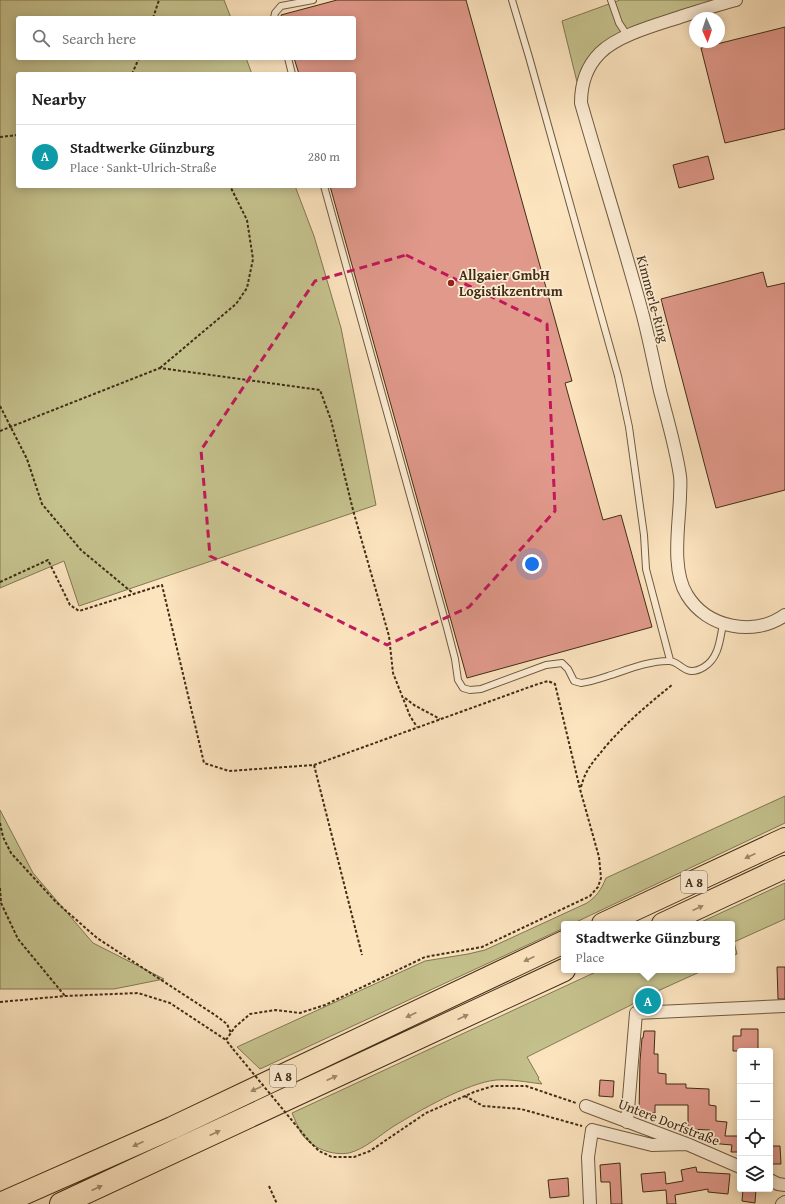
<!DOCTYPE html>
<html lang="en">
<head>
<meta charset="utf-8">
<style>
	body { margin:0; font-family:"Gentium Book Plus",serif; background:#f2f2f2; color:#222 }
	.controls { position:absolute; right:12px; bottom:12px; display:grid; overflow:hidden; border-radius:4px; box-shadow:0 2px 10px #0003 }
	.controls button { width:36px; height:36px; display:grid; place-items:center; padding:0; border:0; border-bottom:1px solid #e0e0e0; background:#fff; color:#222; font:20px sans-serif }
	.compass { position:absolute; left:689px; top:12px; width:36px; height:36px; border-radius:50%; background:#fff; box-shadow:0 2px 10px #0003; rotate:177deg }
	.you { position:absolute; left:532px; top:564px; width:14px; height:14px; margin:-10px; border:3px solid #fff; border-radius:50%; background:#1a73e8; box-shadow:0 0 0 6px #1a73e833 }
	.badge { display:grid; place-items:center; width:26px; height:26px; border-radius:50%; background:#8f2418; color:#fff; font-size:13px; font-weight:700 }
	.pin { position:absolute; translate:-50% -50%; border:2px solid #fff; box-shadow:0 1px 4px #0006 }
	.popup { position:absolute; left:561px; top:921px; width:174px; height:52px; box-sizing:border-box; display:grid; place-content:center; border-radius:4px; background:#fff; filter:drop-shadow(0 1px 3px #0005); font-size:13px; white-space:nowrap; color:#767676 }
	.popup b { font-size:15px; color:#222 }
	.popup::after { content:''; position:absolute; left:50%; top:100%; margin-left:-8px; border:8px solid transparent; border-top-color:#fff }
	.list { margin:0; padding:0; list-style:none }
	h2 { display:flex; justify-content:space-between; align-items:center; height:52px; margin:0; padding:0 16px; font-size:17px }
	h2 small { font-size:13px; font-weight:400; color:#767676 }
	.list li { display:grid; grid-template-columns:26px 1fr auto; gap:12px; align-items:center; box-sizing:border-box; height:64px; padding:0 16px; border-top:1px solid #e0e0e0 }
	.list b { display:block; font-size:15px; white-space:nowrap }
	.list p { margin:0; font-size:13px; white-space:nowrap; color:#767676 }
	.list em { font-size:13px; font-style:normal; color:#767676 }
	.icon { flex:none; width:22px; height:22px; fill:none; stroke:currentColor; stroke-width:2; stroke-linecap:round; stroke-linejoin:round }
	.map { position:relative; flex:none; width:785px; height:1204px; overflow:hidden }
	.search { position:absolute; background:#fff; box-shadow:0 2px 10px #0003; left:16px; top:16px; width:340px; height:44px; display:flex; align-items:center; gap:10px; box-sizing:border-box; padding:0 14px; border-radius:4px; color:#767676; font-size:15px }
	.panel { position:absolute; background:#fff; box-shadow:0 2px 10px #0003; left:16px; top:72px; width:340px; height:116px; border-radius:4px }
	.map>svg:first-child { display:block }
	.green { fill:#c5c28e; stroke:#827852 }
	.building { fill:#e1998b; stroke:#402d15 }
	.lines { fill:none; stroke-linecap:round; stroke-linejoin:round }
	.lane-casing { stroke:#6f5b40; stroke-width:8 }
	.street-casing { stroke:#6f5b40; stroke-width:14 }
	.highway-casing { stroke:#402d15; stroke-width:24 }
	.path { stroke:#402d15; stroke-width:2; stroke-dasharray:3 2; stroke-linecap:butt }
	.lane { stroke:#fdedd5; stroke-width:6 }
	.street { stroke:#fdedd5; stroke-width:12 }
	.highway { stroke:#fce4bf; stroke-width:22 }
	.path-bridge { stroke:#402d15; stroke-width:2; stroke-dasharray:3 2; stroke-linecap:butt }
	.oneway { fill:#9e886a }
	.marked { fill:none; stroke:#c2185b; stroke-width:3; stroke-dasharray:8 5; stroke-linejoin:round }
	.poi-dot { fill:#8f2418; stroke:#fdedd5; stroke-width:1.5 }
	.labels { text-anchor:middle; stroke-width:3.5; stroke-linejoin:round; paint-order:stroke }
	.shield { fill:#fdedd5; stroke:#79674f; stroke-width:1 }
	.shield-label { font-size:13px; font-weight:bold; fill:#402d15 }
	.poi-label { font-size:14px; font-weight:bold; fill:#402d15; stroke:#fdedd5; text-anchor:start }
	.street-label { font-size:14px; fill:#402d15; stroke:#fdedd5 }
</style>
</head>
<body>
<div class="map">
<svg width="785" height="1204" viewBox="0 0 785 1204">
	<rect width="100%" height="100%" fill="#fce4bf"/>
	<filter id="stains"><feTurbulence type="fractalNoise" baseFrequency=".005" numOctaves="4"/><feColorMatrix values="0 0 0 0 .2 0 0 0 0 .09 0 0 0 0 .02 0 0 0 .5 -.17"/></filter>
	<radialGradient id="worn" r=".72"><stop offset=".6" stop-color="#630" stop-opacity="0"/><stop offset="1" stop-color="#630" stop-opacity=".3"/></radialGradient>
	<path class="green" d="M0 0H224L231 18H18V58H246L252 74H18V186H295L314 236 341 328 376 505 79 606 64 561 0 588Z
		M620 0H714L640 24 610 40 577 82 562 21Z
		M785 796V823L572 924H564V928L260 1069 237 1047 425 961 468 954 485 950 587 903C597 896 601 890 606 878Z
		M0 810 33 873 93 943 164 979 114 989H0Z
		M785 883V919L734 942 737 954 732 956V924H697Z
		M600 970H704L640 999 631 1005 527 1057 539 1078 538 1079 542 1084C526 1082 511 1079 496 1080 467 1083 419 1111 394 1126 380 1135 365 1149 349 1153 332 1156 311 1148 301 1133 298 1127 295 1120 292 1113Z"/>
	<path class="building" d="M337 0H466L572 381 565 383 603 520 621 515 652 627 467 678 330 186H354V74H299L294 58H354V18H282L281 15Z
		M785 27V129L725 143 701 48Z
		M708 156 714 179 679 188 673 165Z
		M763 272 767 287 785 283V490L716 508 661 299Z
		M777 967H785V999H778Z
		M741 1029H758V1049H749V1051H733V1036H741Z
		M644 1031H655L654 1054H658V1073L666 1074V1084H686V1088L709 1089V1105L716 1106V1121L727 1122 725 1136H740V1152H731L732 1145 709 1143 710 1130 688 1129V1105H655V1113H639L640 1061 642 1038H643Z
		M600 1080 614 1081 613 1097 599 1096Z
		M770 1146H780L781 1164H770Z
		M620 1163 622 1204H611L610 1182H601L600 1165Z
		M696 1167 697 1172 730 1174 728 1194 708 1192V1189L675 1195 676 1204H667L666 1190 643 1192 641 1174 665 1172 666 1184 683 1181 681 1170Z
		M568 1178 569 1196 550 1198 548 1180Z
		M743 1189H756L755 1203 742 1201Z"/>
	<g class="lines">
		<defs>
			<path id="lane" d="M512 0 529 57 618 376 629 427 644 535 646 569 670 660
				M611 0 619 23 625 32
				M274 18 275 13 281 6 313 0
				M288 58 292 74
				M324 186 447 628 455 659 458 680 463 688 470 690 481 689 546 665 562 663 568 669 574 681 581 683C590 682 599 679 608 676 627 670 648 661 668 661 681 660 684 679 704 667 719 658 720 639 723 624"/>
			<path id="street" d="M736 0C717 5 699 11 680 17 656 25 618 35 600 53 586 67 581 84 581 103 601 173 623 242 642 312 649 338 654 365 660 391 667 418 676 448 680 476 681 483 680 490 680 497 679 526 671 570 687 595 707 628 754 637 785 615
				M586 1106 687 1144 740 1167
				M627 1122 636 1013 785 1006
				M770 1180 778 1184 785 1185
				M590 1204 588 1157 592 1130 652 1145 687 1144
				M782 1204 785 1202"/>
			<path id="highway" d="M603 924 785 839
				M663 924 785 867
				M0 1204 172 1128 564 942
				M61 1204 564 970"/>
		</defs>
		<use href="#lane" class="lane-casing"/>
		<use href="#street" class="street-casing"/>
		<use href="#highway" class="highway-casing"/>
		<path class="path" d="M153 18 159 0
			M132 74 139 58
			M0 137 18 135
			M160 368 236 304 247 288 253 259 247 220 230 186
			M0 406 27 459 42 504 81 550 134 594
			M0 431 160 368 320 390 331 420 353 510 389 636 393 673 410 716 417 727
			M0 582 48 560 70 605 79 611 162 585 204 763 229 771 314 765 535 685 548 681 555 684 580 789 599 857 601 878 598 887 590 896 482 947 425 957 325 1005 300 1013 276 1010 250 1014 235 1027 226 1040 233 1049
			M405 698 414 705 440 719
			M314 765 362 955
			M581 787C586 768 594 761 606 746 627 722 647 705 672 685
			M0 823 3 837 11 853 56 902 97 938 215 1015 227 1024 231 1033
			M0 888 1 903 18 939 65 996
			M0 1002 65 996 138 993 170 1003 226 1040
			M465 1096 483 1106 521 1109 582 1126
			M309 1141 319 1151 332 1157H354L370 1151 426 1113 474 1092 493 1086H526L576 1103
			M269 1186 277 1204"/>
		<use href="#lane" class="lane"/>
		<use href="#street" class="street"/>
		<use href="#highway" class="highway"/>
		<path class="path-bridge" d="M233 1049 309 1141"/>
	</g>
	<defs><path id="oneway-solid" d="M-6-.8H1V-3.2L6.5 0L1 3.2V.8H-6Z"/></defs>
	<g class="oneway">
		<use href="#oneway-solid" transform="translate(750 856) rotate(155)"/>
		<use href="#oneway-solid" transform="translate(698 908) rotate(-25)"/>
		<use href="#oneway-solid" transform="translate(529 959) rotate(155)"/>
		<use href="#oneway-solid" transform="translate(411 1015) rotate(155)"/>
		<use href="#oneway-solid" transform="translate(463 1017) rotate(-25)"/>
		<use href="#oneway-solid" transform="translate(332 1078) rotate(-25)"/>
		<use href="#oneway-solid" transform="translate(256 1089) rotate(155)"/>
		<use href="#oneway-solid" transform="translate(215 1133) rotate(-25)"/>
		<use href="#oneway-solid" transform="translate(138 1144) rotate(156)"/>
		<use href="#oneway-solid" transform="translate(97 1188) rotate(-25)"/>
	</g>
	<path class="marked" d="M406 255 547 324 555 511 469 607 387 645 210 556 201 450 315 281Z"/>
	<circle class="poi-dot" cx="451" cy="283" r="4"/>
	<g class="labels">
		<g class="shield">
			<rect x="681" y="871" width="26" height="22" rx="3"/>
			<rect x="270" y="1065" width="26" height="22" rx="3"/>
		</g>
		<g class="shield-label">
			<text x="694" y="887">A 8</text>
			<text x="283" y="1081">A 8</text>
		</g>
		<g class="poi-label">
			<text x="459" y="280">Allgaier GmbH<tspan x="459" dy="16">Logistikzentrum</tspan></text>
		</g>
		<g class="street-label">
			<text transform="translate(653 299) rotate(75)" y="5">Kimmerle-Ring</text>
			<text transform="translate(669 1122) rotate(21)" y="5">Untere Dorfstraße</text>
		</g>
	</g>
	<rect width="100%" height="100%" filter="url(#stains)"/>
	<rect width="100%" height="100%" fill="url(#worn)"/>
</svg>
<div class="controls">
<button>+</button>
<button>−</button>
<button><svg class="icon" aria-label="locate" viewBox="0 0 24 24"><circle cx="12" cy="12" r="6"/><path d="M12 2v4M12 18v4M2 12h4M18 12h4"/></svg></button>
<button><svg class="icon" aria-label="layers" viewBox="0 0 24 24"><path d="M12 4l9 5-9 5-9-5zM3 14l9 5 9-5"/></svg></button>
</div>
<svg class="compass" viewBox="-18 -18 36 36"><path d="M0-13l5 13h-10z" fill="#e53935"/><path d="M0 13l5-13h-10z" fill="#767676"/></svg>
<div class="you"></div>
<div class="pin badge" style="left:648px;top:1001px;background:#0f9aa8">A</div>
<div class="popup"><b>Stadtwerke Günzburg</b>Place</div>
<div class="search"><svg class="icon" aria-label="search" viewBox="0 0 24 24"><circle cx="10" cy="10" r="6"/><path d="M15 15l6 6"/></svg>Search here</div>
<section class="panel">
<h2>Nearby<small></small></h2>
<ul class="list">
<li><span class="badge" style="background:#0f9aa8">A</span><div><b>Stadtwerke Günzburg</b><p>Place · Sankt-Ulrich-Straße</p></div><em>280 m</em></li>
</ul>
</section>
</div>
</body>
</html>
